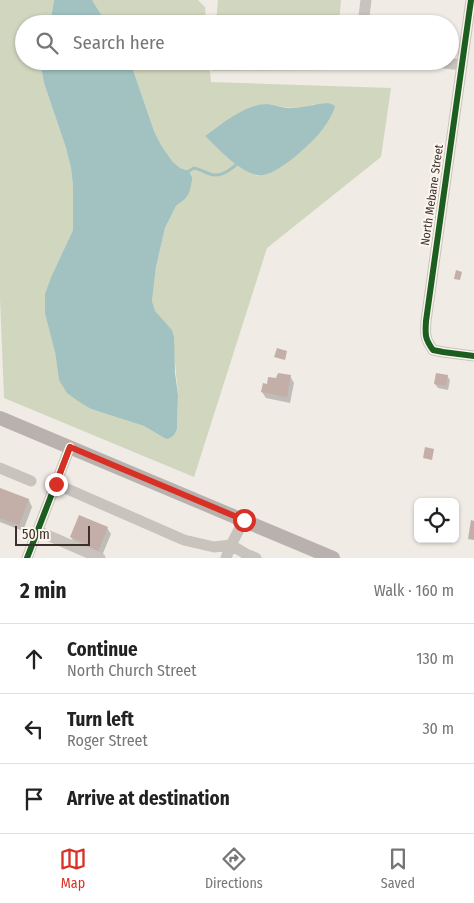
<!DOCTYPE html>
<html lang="en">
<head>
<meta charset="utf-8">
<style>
	body { margin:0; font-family:"Fira Sans Condensed",sans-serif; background:#f6f6f6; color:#222 }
	.controls { position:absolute; right:15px; bottom:15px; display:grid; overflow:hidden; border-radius:8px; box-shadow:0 1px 4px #0004 }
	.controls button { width:45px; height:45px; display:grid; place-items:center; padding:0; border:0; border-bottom:1px solid #e0e0e0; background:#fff; color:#222; font:25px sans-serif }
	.scale { position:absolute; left:15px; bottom:12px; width:75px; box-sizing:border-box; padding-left:5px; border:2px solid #3b302b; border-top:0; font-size:14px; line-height:18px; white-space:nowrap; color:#3b302b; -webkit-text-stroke:4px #fbf5ee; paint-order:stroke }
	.stop { position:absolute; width:15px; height:15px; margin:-11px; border:4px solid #d93025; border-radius:50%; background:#fff }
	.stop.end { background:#d93025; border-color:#fff; box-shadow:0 1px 5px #0008 }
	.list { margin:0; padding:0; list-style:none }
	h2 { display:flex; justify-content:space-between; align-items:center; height:65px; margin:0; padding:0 20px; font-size:21px }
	h2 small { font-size:16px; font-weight:400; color:#767676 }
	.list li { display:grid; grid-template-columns:32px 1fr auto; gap:15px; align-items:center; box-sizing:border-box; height:70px; padding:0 20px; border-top:1px solid #e0e0e0 }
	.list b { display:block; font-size:19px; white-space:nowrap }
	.list p { margin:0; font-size:16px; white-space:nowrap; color:#767676 }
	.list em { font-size:16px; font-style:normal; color:#767676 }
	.icon { flex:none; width:28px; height:28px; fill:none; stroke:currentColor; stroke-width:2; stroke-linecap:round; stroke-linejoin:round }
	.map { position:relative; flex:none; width:474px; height:558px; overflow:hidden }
	.search { position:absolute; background:#fff; box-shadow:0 1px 4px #0004; left:15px; right:15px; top:15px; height:55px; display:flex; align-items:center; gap:12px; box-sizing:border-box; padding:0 18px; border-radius:28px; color:#767676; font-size:19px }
	.sheet { height:275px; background:#fff }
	nav { display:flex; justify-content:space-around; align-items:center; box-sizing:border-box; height:70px; border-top:1px solid #e0e0e0; background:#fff; font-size:14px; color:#767676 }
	nav a { display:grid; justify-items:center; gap:2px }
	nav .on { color:#d93025 }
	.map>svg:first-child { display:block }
	.green { fill:#d1d6bf; fill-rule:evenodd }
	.water { fill:#a1c2c1 }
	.shadow { fill:#0003 }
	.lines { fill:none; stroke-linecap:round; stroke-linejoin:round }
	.stream { stroke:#a1c2c1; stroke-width:3 }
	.building { fill:#c3afa7 }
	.minor { stroke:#c9c3be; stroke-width:11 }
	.major { stroke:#b8b1ad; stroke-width:14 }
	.cycleway-casing { stroke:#fbf5ee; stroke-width:9 }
	.cycleway { stroke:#1b5e20; stroke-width:6 }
	.route { stroke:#d93025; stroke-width:6 }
	.labels { text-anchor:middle; stroke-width:4; stroke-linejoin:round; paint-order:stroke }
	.street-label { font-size:12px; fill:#3b302b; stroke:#fbf5ee }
</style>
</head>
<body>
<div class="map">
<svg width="474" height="558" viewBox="0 0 474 558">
	<rect width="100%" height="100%" fill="#f0ebe5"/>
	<path class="green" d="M0 0H54L50 24H24V61H40L44 83 66 148 71 168 73 186V230L52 275 55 352 59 380 91 409 144 426 166 439 177 429 178 395 172 330 154 311 152 301 156 267 165 228 176 206 185 199 192 181V177L189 171 180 168 172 161 161 145 154 131 130 61H209L211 82 391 88 381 157 267 248 194 477 4 398 0 298ZM267 104C288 108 295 110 315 104L258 176C237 167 222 151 205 136 223 122 244 106 267 104Z
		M92 0H198L205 7 206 24H107Z
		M218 0H341L339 24H216Z
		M213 61H336V63L329 70 212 71Z"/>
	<path class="water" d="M54 0H92L107 24H50Z
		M40 61H130L154 131 161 145 172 161 180 168 189 171 192 177V181L189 193 185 199 176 206 165 228 156 267 152 301 155 311 172 330 174 337 175 373 178 395 177 429 174 435 170 438 166 439 144 426 91 409 78 401 67 393 59 380 55 352 45 313V294L52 275 73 230V186L71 168 66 148 44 83Z
		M328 103 334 105 335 107C331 118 324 128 317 136 306 148 273 179 257 175 238 171 219 149 205 136 221 124 246 104 267 104 276 105 285 109 294 108 305 107 316 104 328 103Z"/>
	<path class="shadow" d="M290 376 294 383 290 403 266 398 262 392 268 385 277 380Z
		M447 376 450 380 448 390 438 388 435 384Z
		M0 489 29 500 32 507 23 531 0 522Z
		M107 528 111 534 101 558 75 544 71 537Z"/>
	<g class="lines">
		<path class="stream" d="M187 172 194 168C200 169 204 172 210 174 221 178 231 170 239 162"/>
	</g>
	<path class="building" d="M456 270 462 272 460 280 454 279Z
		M277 348 287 351 285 360 274 357Z
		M278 373 291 375 287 397 261 392 263 383 267 384 268 377 276 378Z
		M436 373 448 375 446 386 434 384Z
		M425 447 434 449 432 460 423 458Z
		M0 488 29 499 19 525 0 518Z
		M79 515 108 527 97 554 83 548 85 543 70 537Z
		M471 520 474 521V540L468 539Z"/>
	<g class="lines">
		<path class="minor" d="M471 0 426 321C425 335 425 339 433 350L443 352 474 356
			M363 24 366 0
			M428 61 462 65
			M0 468 31 481
			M56 484 184 540 214 547 231 545 226 558
			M244 520 231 545 246 554 256 558
			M38 531 100 558
			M27 558 70 447"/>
		<path class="major" d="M0 418 333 558"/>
		<defs>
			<path id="cycleway" d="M471 0 426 321C425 335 425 339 433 350L443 352 474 356
				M27 558 70 447"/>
		</defs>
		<use href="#cycleway" class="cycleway-casing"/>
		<use href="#cycleway" class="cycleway"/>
	</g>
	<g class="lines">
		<path class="route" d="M56 484 70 447 244 520"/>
	</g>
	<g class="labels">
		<g class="street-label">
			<text transform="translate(432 195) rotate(-82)" y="4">North Mebane Street</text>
		</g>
	</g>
</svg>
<div class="controls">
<button><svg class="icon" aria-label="locate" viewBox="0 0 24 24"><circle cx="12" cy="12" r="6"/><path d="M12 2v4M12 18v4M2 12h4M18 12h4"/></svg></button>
</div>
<div class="scale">50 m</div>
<div class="stop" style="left:244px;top:520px"></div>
<div class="stop end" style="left:56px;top:484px"></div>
<div class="search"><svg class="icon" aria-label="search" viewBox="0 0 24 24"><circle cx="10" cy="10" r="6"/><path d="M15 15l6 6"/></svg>Search here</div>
</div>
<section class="sheet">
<h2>2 min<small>Walk · 160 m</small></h2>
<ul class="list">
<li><svg class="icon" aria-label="ahead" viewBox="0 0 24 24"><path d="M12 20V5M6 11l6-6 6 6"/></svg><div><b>Continue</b><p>North Church Street</p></div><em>130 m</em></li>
<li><svg class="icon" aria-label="left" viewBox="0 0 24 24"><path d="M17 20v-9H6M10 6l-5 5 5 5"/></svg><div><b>Turn left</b><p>Roger Street</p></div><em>30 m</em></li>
<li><svg class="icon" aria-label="arrive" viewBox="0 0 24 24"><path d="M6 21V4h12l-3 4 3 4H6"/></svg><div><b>Arrive at destination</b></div></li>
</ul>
</section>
<nav>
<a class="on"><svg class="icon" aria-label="map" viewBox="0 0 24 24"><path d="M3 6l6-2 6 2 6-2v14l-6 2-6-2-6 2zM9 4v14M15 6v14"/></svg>Map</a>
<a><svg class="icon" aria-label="directions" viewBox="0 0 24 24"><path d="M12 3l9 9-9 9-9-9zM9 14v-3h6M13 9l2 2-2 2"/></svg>Directions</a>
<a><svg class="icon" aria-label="saved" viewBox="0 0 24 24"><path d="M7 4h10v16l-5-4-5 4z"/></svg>Saved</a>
</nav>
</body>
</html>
